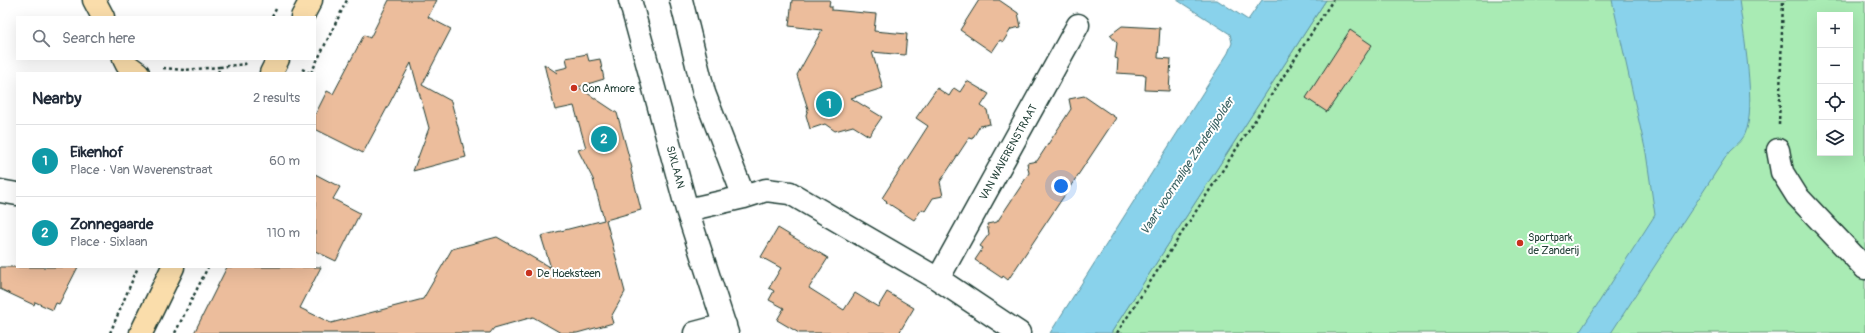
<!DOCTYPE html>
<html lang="en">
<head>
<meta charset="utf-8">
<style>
	body { margin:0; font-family:Pangolin,sans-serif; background:#f2f2f3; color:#1f2937 }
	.controls { position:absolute; right:12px; top:12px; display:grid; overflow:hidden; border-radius:0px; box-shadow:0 4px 16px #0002 }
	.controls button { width:36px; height:36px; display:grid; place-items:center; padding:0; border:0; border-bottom:1px solid #e0e1e3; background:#fff; color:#1f2937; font:20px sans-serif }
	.you { position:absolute; left:1061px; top:186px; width:14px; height:14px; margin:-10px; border:3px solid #fff; border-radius:50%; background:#1a73e8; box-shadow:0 0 0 6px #1a73e833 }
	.badge { display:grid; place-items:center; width:26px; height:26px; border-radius:50%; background:#111827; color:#fff; font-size:13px; font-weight:700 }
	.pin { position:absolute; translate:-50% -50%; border:2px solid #fff; box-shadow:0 1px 4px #0006 }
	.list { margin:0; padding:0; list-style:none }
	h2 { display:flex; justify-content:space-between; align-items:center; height:52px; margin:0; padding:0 16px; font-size:17px }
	h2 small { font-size:13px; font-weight:400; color:#747a83 }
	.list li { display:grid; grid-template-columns:26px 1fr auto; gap:12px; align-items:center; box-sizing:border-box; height:72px; padding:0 16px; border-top:1px solid #e0e1e3 }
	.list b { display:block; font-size:15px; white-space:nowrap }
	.list p { margin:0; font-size:13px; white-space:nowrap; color:#747a83 }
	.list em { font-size:13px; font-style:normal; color:#747a83 }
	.icon { flex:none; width:22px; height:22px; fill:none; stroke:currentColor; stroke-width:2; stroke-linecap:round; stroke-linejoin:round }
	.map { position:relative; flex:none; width:1865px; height:333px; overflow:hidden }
	.search { position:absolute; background:#fff; box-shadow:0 4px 16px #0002; left:16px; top:16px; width:300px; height:44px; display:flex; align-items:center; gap:10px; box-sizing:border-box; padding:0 14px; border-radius:0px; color:#747a83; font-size:15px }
	.panel { position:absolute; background:#fff; box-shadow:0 4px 16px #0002; left:16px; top:72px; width:300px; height:196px; border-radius:0px }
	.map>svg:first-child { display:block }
	.green { fill:#a9ebb4; stroke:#649474; fill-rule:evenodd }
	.water { fill:#89d2eb; stroke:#5f96a2 }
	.building { fill:#ecbd9c; stroke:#1f3d34 }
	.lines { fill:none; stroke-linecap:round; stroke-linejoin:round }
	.minor-casing { stroke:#1f3d34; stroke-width:25 }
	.major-casing { stroke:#1f3d34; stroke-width:25 }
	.path { stroke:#1f3d34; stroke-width:2.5; stroke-dasharray:3 3; stroke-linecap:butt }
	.minor { stroke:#fff; stroke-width:22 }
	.major { stroke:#faddab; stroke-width:22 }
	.poi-dot { fill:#c8321e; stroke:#fff; stroke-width:1.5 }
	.labels { text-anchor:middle; stroke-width:4; stroke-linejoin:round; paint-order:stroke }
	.poi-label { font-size:11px; fill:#1f3d34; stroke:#fff; text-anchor:start }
	.street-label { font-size:11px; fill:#1f3d34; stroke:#fff }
	.water-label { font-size:12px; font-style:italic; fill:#3a6262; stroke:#fff }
</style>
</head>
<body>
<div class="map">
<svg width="1865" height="333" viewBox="0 0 1865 333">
	<rect width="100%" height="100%" fill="#fff"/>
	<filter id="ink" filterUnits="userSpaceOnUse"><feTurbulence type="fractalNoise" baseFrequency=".025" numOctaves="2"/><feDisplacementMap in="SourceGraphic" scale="8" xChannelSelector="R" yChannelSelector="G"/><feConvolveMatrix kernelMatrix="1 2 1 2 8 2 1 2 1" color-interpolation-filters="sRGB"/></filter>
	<g filter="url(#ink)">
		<path class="green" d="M1326 0H1865V333H1111ZM1820 15H1850V153H1820Z"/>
		<path class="water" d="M1177 0H1217L1248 20 1262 0H1326L1111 333H1050L1228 53 1232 43 1230 34Z
			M1612 0H1739C1743 30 1757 109 1745 134 1742 141 1734 147 1729 152L1611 333H1579L1655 215 1646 153Z"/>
		<path class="building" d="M389 0H437L428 17 451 29 422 85 451 101 466 157 413 171 429 128 411 63 363 153 315 129V115L327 91 333 94 364 35 370 38Z
			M792 0H830L829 6H832V10L876 14 874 31 907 34 905 55 872 52 883 88 851 98 882 117 869 136 853 126 835 131 825 124 810 129 806 115 808 109 797 75 822 30 789 26Z
			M979 0H999L1018 13 1021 27 1011 29 1003 42 1000 40 992 52 960 30Z
			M1122 26 1160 28 1158 58 1171 59 1169 91 1145 90 1146 75 1117 73 1118 59 1115 58 1117 43 1110 35Z
			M1350 30 1372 45 1327 112 1306 98Z
			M587 54 589 61 600 59 604 79 578 87 617 113 632 168 631 169 641 210 606 220 625 292 611 317 613 323 577 333H561L533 317 494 328 490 333H194L227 267H321L300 308 331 323 423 299 452 249 497 237 551 268 541 236 604 220 593 179 578 150 586 148 574 106 555 110 544 64 557 73 556 70 568 67 566 58Z
			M967 81 989 94 981 106 987 110 990 124 980 126 972 139 969 138 940 182 943 196 933 198 925 211 922 209 914 220 886 202 887 201 882 198 928 126 916 118 937 88 949 96 954 88 960 92Z
			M1084 96 1116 118 1008 280 1003 276 1002 278 975 260 983 248 980 246 989 234 987 224 997 222 1021 186 1029 173 1027 163 1037 161 1071 109 1069 99Z
			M315 174 340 187 333 199 360 213 336 261 315 251Z
			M778 228 828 258 809 288 844 310 855 293 878 307 887 292 914 308 899 333H799L777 320 784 308 769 300 774 291 769 288 781 268 761 257Z
			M0 267H78L59 304 56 303 53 310 35 302 34 305 0 289Z"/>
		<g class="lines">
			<defs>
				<path id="minor" d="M630 0 687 210 727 333
					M681 0 704 93 744 197
					M1778 150 1782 172 1797 196 1865 268
					M0 191 17 194
					M687 210 744 197 766 190 790 193 938 279 1019 333
					M938 279 1078 25
					M695 333 725 325"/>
				<path id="major" d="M94 0 103 17
					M302 17 311 0
					M124 59 127 65 138 73
					M271 73 278 59
					M141 333 173 267"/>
			</defs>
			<use href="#minor" class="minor-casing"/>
			<use href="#major" class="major-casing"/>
			<path class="path" d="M272 17 276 9
				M163 68 184 70 220 67
				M302 69 310 73
				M218 73 220 67 245 64 246 63
				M311 73 347 0
				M1779 125 1783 0
				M110 333 138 267
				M175 333 208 267
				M1117 333 1333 0"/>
			<use href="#minor" class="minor"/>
			<use href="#major" class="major"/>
		</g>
	</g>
	<g class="poi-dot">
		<circle cx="574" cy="88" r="4"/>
		<circle cx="1520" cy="243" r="4"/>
		<circle cx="529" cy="273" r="4"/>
	</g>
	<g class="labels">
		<g class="poi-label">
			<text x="582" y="92">Con Amore</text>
			<text x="1528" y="241">Sportpark<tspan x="1528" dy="13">de Zanderij</tspan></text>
			<text x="537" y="277">De Hoeksteen</text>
		</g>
		<g class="street-label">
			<text transform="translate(1008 152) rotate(-61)" y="4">VAN WAVERENSTRAAT</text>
			<text transform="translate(676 167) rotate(75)" y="4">SIXLAAN</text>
		</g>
		<g class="water-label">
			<text transform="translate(1187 166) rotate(-57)" y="4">Vaart voormalige Zanderijpolder</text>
		</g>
	</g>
</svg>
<div class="controls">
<button>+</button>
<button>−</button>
<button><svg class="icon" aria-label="locate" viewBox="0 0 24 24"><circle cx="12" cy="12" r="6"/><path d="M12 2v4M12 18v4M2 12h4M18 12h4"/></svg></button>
<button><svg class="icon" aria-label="layers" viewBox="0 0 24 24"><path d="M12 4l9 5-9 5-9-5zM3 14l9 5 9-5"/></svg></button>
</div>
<div class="you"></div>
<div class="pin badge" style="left:829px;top:104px;background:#0f9aa8">1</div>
<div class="pin badge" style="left:604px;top:139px;background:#0f9aa8">2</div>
<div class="search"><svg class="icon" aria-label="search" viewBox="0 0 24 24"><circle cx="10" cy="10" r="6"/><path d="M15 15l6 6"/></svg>Search here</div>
<section class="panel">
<h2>Nearby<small>2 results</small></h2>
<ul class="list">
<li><span class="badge" style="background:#0f9aa8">1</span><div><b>Eikenhof</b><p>Place · Van Waverenstraat</p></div><em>60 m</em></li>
<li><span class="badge" style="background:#0f9aa8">2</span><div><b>Zonnegaarde</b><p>Place · Sixlaan</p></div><em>110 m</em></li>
</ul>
</section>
</div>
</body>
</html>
